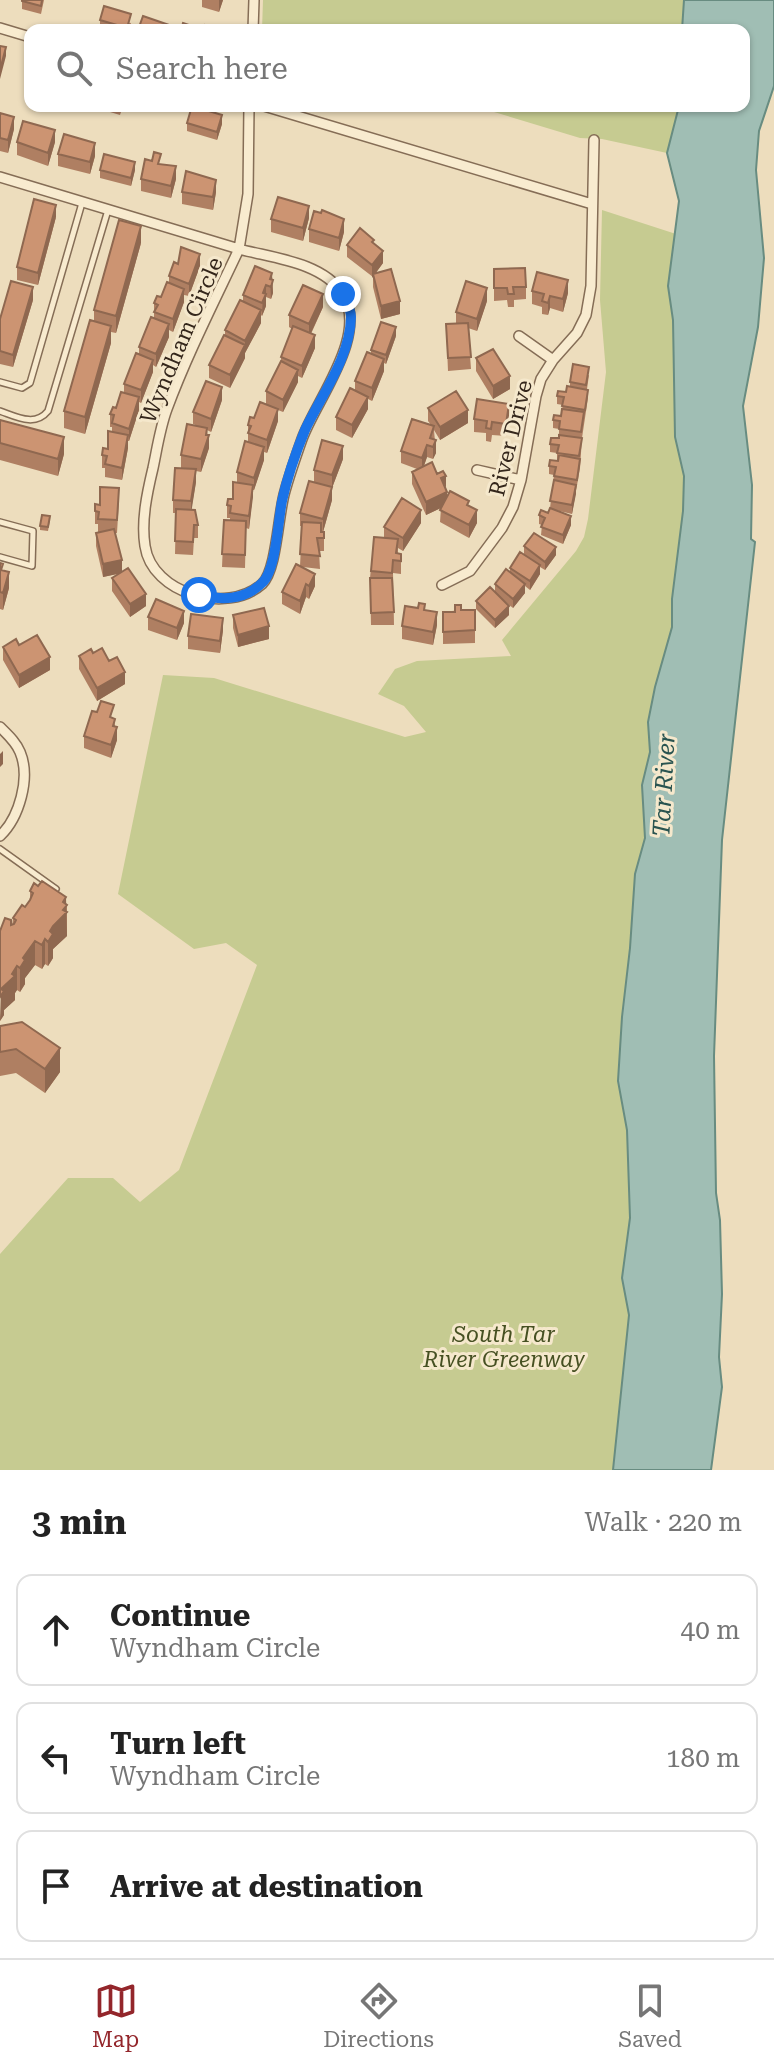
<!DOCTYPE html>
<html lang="en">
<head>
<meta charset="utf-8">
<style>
	body { margin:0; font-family:"Roboto Serif",serif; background:#f6f6f6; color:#222 }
	.stop { position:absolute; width:24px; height:24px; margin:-18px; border:6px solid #1a73e8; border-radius:50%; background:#fff }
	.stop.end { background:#1a73e8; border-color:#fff; box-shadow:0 2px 8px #0008 }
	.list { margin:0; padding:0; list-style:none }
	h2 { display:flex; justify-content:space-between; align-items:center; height:104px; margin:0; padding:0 32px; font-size:34px }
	h2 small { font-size:26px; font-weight:400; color:#767676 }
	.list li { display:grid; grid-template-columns:52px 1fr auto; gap:24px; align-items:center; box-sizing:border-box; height:112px; margin:0 16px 16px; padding:0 16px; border:2px solid #e0e0e0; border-radius:16px }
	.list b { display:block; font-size:30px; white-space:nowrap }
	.list p { margin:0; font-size:26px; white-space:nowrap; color:#767676 }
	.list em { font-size:26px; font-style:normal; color:#767676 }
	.icon { flex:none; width:44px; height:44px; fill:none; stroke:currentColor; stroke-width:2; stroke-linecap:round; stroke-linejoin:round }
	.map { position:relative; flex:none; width:774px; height:1470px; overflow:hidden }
	.search { position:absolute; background:#fff; box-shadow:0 2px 6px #0004; left:24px; right:24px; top:24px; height:88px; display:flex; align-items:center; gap:20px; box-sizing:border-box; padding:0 28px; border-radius:16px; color:#767676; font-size:30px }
	.sheet { height:488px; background:#fff }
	nav { display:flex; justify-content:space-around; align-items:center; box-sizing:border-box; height:112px; border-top:2px solid #e0e0e0; background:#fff; font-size:22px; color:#767676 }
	nav a { display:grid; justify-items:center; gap:4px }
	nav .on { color:#93262b }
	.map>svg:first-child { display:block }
	.green { fill:#c6cb91 }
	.water { fill:#a0beb4; stroke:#688c81; stroke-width:2 }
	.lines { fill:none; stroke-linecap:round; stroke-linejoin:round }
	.service-casing { stroke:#856d56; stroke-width:8 }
	.minor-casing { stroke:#856d56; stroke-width:12 }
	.service { stroke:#f8ebcf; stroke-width:5 }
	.minor { stroke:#f8ebcf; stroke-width:9 }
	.wall { fill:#af7f62 }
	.shaded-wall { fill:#8f6850 }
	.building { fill:#cc9472; stroke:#8f6850; stroke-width:2 }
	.route { stroke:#1a73e8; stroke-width:10 }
	.labels { text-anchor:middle; stroke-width:6; stroke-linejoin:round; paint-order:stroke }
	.street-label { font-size:22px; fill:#34261b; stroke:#f5e8cc }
	.park-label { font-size:22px; font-style:italic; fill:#465022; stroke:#f5e8cc }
	.water-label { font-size:24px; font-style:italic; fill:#2a5450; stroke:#f5e8cc }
</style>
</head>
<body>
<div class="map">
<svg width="774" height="1470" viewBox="0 0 774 1470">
	<rect width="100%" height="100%" fill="#edddbd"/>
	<path class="green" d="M263 0H684L682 30H262Z
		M474 106H679L667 153 602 139 580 138Z
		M602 210 676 234 668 286 673 320 675 437 684 476 683 511 672 599V627L655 687 648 721 650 752 642 785 645 838 635 874 630 948 622 1017 618 1081 627 1130 630 1218 622 1278 629 1315 613 1470H0V1254L68 1178H113L140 1202 179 1170 257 965 226 943 194 949 118 894 163 675 214 678 405 737 426 732 404 706 378 694 395 669 417 661 511 656 502 640 576 551 584 537 588 519 606 372 600 300Z"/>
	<path class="water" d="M684 0H774V86L759 131 756 170 764 258 758 327 743 406 752 485 751 539 755 542 722 840 714 1056 716 1193 720 1220 722 1294 719 1357 722 1387 711 1470H613L629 1315 622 1278 630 1218 627 1130 618 1081 622 1017 630 948 635 874 645 838 642 785 650 752 648 722 655 687 672 627V599L683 511 684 476 675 437 673 320 668 286 679 201 667 153 679 106H744V30H682Z"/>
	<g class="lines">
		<defs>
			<path id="service" d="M0 382 22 388 30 383 82 203
				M0 411C17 417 35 427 48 411L108 210
				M0 522 33 531 32 566 0 557
				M0 849 56 889"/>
			<path id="minor" d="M0 28 30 37
				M253 30 254 0
				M264 106 592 204
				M0 177 239 249 248 194 249 106
				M239 249C272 258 322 262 342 293 370 334 316 400 302 439 296 456 290 473 285 491 278 513 277 570 262 584 227 615 152 594 145 546 141 521 147 493 153 468 157 449 160 428 167 409 187 355 214 302 239 249Z
				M519 336 553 360
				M477 470 521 480
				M442 585 470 571 502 528 513 507 521 480 536 396 541 379 553 360 577 333 586 315 591 286 594 140
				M0 727C8 735 16 742 20 752 31 778 19 818 0 836"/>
		</defs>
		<use href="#service" class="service-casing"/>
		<use href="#minor" class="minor-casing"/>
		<use href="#service" class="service"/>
		<use href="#minor" class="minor"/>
	</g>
	<path class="wall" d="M22 0H44L41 14 22 9Z
		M202 0H223L219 12 202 7Z
		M100 20 131 23 129 30H105L100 29Z
		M100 106H123L120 115 100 109Z
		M0 113 14 129 8 153 0 151Z
		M187 123 222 124 217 140 187 131Z
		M17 142H55L48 166 17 155Z
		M58 154 95 156 90 174 58 166Z
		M161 164 176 179 171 198 141 191V179Z
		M100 170H135L131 186 100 178Z
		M182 192H216L213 210 182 204Z
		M56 217 38 285 17 280V267Z
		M309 218 303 241 271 232V219Z
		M309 229 344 232 339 251 309 242Z
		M141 243 116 333 111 332V343L85 434 64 428V411L94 321V310Z
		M374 244 383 263 375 274 400 314 381 319 373 287V277L347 257V245Z
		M200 266 189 296 184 295V302L173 332 169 330V337L156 367 153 365V372L141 403 139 402V410L129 441H128V448L122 480 105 477V468H102V455L108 449 112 432V427H110V414L116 408 124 393V384L139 354V347L154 318V303L161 297 169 283V276Z
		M494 269 526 287V299L514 300V307H508L507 300 494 301Z
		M272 280 273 293 271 299 266 297V306L262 316 261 315V323L245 353V358L230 388 209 378V365L225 335V330L243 301V295Z
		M532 291 568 293 563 312 550 308 548 315 542 314V307L532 304Z
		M33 300 13 367 0 364V319Z
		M487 301 477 331 468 328 471 369 448 371 446 324H456V312Z
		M323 307 311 334 315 348 302 378 298 376V382L283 412 278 410V421L267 453 264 452V460L254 490H253L249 529 246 528 245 568 222 567 224 520H230V518H227V505L233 499 237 483V472L248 442V425L266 404V391L281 362V357L292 329 289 327V315Z
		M396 336 386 364 384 363V371L372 401 368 399V409L352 438 336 430V417L355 390V381L371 353V350Z
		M476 358 510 389 493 399 476 371Z
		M589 375 587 389 588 398 582 438 580 468 572 514 555 510 571 525 563 544 541 535 542 525 539 524V515L548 513 550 508 554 475 549 474V466L557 461V453L550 452V444L559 438V429L553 428V420L561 416 562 409 563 405 557 404V396L566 392 570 387V382Z
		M222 400 211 432 207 430 209 448 201 472 196 471V482L191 510 198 525V538H194L193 555 175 554 176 513H173V500L181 468V455L198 426 193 424V412Z
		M428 408 468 423 440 440 434 430 436 453 433 459 427 457 424 466 437 474 446 489 447 497 469 506 477 523 469 538 440 522 441 508 426 515 412 484V472L417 469 401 463V451L431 425 428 421Z
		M509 416 506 436 492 435 491 442 486 441V433L474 432V419Z
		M0 420 64 454 58 476 0 460Z
		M343 459 332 488V500L323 532H324V551H319L320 569 303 567 315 586 309 599 306 597 300 614 282 604V592L300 566 302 526H300V513L314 482V470Z
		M119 500 117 533H115L122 572 146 606 130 617 112 591V578L121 573 103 577 96 546V533L98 532V524H95V511L100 505Z
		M50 520 48 531 40 530V526Z
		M421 523 403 551 398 548V554H401V574L393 573 394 625H371L370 578 374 537H384V527Z
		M524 546 556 555 545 570 540 567V574L530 590 525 586V593L513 608 497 595 509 615 495 628 476 609V601L495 592V584L510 573V568L524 554Z
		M0 563 9 588 3 610 0 609Z
		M425 610 437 625 433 645 402 639V626Z
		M461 610H475V643L443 644V612Z
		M233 615 269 639 238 647 233 628Z
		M148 617 184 623 177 640 148 630Z
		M223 630 220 653 188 649V636Z
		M19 645 50 670 19 688 3 660V647Z
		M93 653 109 661 125 684 97 701 79 669V656Z
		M114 719 117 740 111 758 84 748V736Z
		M30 891 67 905V936L53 949V958L48 966 45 964 42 969 35 965 25 978V984L20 992 17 990 15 993V1000L4 1010V1015L0 1021 13 918 25 907 30 901Z
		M0 1026 60 1072 45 1093 16 1073 0 1076Z"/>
	<path class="shaded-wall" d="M219 0H223L219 12Z
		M6 47V56L0 79V70Z
		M222 115V124L217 140V132Z
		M14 117V129L8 153V140Z
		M55 130V142L48 166V153Z
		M95 143V156L90 174V162Z
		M135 162V170L131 186V178Z
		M176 166V179L171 198V186Z
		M216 180V192L213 210V197Z
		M56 205V217L38 285V273Z
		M309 206V218L303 241V228Z
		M344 219V232L339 251V238Z
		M141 226V243L116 333V316Z
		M383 251V263L372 278V265Z
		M200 254V266L189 296V284Z
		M272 273 273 293 271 299 270 279Z
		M568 280V293L563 312V299Z
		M266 285V306L262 316 263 293Z
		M33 287V300L13 367V355Z
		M487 288V301L477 331V319Z
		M184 289V302L173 332V319Z
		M323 294V307L309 337V324Z
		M550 296V308L548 315V303Z
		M400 301V314L381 319V306Z
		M261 310V323L245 353V341Z
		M169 324V337L156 367V354Z
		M111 326V343L85 434V417Z
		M396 327V336L386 364V355Z
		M315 335V348L302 378V366Z
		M245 345V358L230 388V375Z
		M384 359V371L372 401V388Z
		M153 360V372L141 403V390Z
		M298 370V382L283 412V400Z
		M510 376V389L493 399V386Z
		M222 387V400L211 432V419Z
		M139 397V410L129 441V429Z
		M368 397V409L352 438V425Z
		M509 404V416L506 436V424Z
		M278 409V421L267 453V440Z
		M468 410V423L440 440V427Z
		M207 428V442L209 435V448L201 472V459Z
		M128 435V448L122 480V468Z
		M64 437V454L58 476V459Z
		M436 440V453L433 459V447Z
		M427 445V457L422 471V458Z
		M343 446V459L332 488V475Z
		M264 447V460L254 490V478Z
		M196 469V482L191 514V501Z
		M446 476V488L441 478Z
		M253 485V497L249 529V516Z
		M576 485V494L572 514V505Z
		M332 487V500L323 532V519Z
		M447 492V505L426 515V502Z
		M421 510V523L403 551V538Z
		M477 510V523L469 538V525Z
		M571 516V525L563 544V535Z
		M556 547V555L545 570V562Z
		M122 560V573L103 577V564Z
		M540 565V574L530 590V581Z
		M9 572V588L3 610V593Z
		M315 574V586L309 599V586Z
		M306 584V597L300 614V601Z
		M525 584V593L513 608V599Z
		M146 594V606L130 617V604Z
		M509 606V615L495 628V620Z
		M184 611V623L177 640V628Z
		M437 612V625L433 645V632Z
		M223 618V630L220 653V641Z
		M269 626V639L238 647V635Z
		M50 657V670L19 688V675Z
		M125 672V684L97 701V688Z
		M117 727V740L111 758V745Z
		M3 751V764L0 767V754Z
		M66 897 67 936 53 949V958L48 966V942L50 931Z
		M45 939V964L42 969V945Z
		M35 941V965L25 978V984L20 992V968L23 958Z
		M17 966V990L15 993V1000L4 1010V1015L0 1021 1 989Z
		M60 1048V1072L45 1093V1069Z"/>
	<path class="building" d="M22 0H42L41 6 22 1Z
		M104 6 131 14 127 28 100 20Z
		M143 16 169 25 168 30H138Z
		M183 23 203 30 205 25 217 30H181Z
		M0 46 6 47 0 70Z
		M192 106 222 115 217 132 187 123Z
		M0 113 14 117 8 140 0 138Z
		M23 121 55 130 48 153 17 142Z
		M64 134 95 143 90 162 58 154Z
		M154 152 161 154 158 164 176 166 171 186 141 179 145 159 152 161Z
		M104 154 135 162 131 178 100 170Z
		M186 171 216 180 213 197 182 192Z
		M278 197 309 206 303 228 271 219Z
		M34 199 56 205 38 273 17 267Z
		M322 210 344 219 339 238 309 229 314 211 321 213Z
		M119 220 141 226 116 316 94 310Z
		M360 228 374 240 372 242 383 251 372 265 347 245Z
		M181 247 200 254 189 284 169 276 174 262 178 264Z
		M255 266 272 273 270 279 273 280 271 287 266 285 263 293 266 294 262 303 243 295Z
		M525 268 526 287H513L514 294H508L507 288H494V269Z
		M391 269 400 301 381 306 373 274Z
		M537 272 568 280 563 299 550 296 548 303 542 301 544 294 532 291Z
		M11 281 33 287 13 355 0 351V319Z
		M466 281 487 288 477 319 456 312Z
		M167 282 184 289 173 319 154 312 158 305 154 303 157 296 161 297Z
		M303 285 323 294 309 324 289 315Z
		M240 300 261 310 245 341 225 330Z
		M151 317 169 324 156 354 139 347Z
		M90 320 111 326 85 417 64 411Z
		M381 322 396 327 386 355 371 350Z
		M468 323 471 357 448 358 446 324Z
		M293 326 315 335 302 366 281 357Z
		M224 335 245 345 230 375 209 365Z
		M493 349 510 376 493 386 476 358Z
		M367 352 384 359 372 388 355 381Z
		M136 353 153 360 141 390 124 384Z
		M281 361 298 370 283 400 266 391Z
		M573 364 589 367 586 385 570 382Z
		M206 381 222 387 211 419 193 412Z
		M567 386 588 390 585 410 562 406 564 397 557 396 558 391 566 392Z
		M350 388 368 397 352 425 336 417Z
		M456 391 468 410 440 427 428 408Z
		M121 392 139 397 129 429 112 423 114 415 110 414 113 407 116 408Z
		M477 399 509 404 506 424 492 422 491 429 486 428 487 421 474 419Z
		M260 402 278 409 267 440 248 433 251 426 248 425 250 417 254 418Z
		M562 409 584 412 581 432 559 429 560 421 553 420 554 415 561 416Z
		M412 419 434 426 430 438 436 440 433 447 427 445 422 458 401 451Z
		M0 420 64 437 58 459 0 443Z
		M187 424 207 428 206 435H209L201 459 181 455Z
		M108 431 128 435 122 468 105 464 107 456 102 455 103 448 108 449Z
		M559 435 582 438 579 456 557 453 559 445 550 444 551 438H559Z
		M322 440 343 446 332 475 314 470Z
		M245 441 264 447 254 478 237 472Z
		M559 455 580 459 577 480 554 476 556 467 549 466 550 460 558 461Z
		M432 462 437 474 443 471 446 476 441 478 447 492 426 502 412 472Z
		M175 468 196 469 191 501 173 500Z
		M554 480 576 485 572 505 550 501Z
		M309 481 332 487 323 519 300 513Z
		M233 482 253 485 249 516 230 513 231 506 227 505 228 499H233Z
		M100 487 119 488 117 520 98 519 99 512 95 511V504L100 505Z
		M450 491 469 501 467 505 477 510 469 525 440 510Z
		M402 498 421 510 403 538 384 527Z
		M550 508 571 516 563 535 541 527 545 518 539 515 541 510 548 513Z
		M176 509 195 510 198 525H194L193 542 175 541Z
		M42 515 50 516 48 527 40 526Z
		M224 520 246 521 245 555 222 554Z
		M302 522 321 523V532H324V538H317L320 556 300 554Z
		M114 529 122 560 103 564 96 533Z
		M534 533 556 547 545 562 524 546Z
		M374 537 398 539 396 553 401 554V561L393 560 392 573 371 571Z
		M520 552 540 565 530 581 510 568Z
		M0 563 3 564 1 570 9 572 3 593 0 592Z
		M296 564 315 574 309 586 306 584 300 601 282 592Z
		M128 568 146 594 130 604 112 578Z
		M506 569 525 584 513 599 495 584Z
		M370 578H392L394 612 371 613Z
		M490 587 509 606 495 620 476 601Z
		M156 599 184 611 177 628 148 617Z
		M419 603 425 604 424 610 437 612 433 632 402 626 405 606 418 608Z
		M455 605H461V610H475V630L443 632V612H455Z
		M264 608 269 626 238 635 233 615Z
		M191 614 223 618 220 641 188 636Z
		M37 635 50 657 19 675 3 647 16 639 19 645Z
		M102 648 109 661 117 657 125 672 97 688 79 656 91 649 93 653Z
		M101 701 114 705 110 717 115 719 113 726 117 727 111 745 84 736 92 711 97 712Z
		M42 881 66 897 63 902 67 905 63 910 67 912 53 926 50 931 53 934 48 942 45 939 42 945 35 941 23 958 25 960 20 968 17 966 12 974 15 976 1 989 4 991 0 997V931L5 918 11 920V925L14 924 16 920 13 918 22 905 25 907 30 900 33 893 30 891 34 883 38 886Z
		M22 1022 60 1048 45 1069 16 1049 0 1052V1026Z"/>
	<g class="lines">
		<path class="route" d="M199 595C221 600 244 601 262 583 276 571 278 521 282 501 287 478 296 452 305 430 322 394 350 358 351 317 351 309 346 301 343 294"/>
	</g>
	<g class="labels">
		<g class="street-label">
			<text transform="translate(181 340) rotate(-67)" y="8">Wyndham Circle</text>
			<text transform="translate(510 438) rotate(-76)" y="8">River Drive</text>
		</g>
		<g class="park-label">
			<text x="504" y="1342">South Tar<tspan x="504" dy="25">River Greenway</tspan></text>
		</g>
		<g class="water-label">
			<text transform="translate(664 785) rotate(-87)" y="8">Tar River</text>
		</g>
	</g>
</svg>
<div class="stop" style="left:199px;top:595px"></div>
<div class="stop end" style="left:343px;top:294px"></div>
<div class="search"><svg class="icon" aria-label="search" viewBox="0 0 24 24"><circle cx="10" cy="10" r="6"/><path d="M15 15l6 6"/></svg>Search here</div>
</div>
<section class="sheet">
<h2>3 min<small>Walk · 220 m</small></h2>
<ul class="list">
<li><svg class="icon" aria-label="ahead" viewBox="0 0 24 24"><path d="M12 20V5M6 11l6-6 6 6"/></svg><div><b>Continue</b><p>Wyndham Circle</p></div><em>40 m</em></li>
<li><svg class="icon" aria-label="left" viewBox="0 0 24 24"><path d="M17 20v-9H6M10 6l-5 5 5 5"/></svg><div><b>Turn left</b><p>Wyndham Circle</p></div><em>180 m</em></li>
<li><svg class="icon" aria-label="arrive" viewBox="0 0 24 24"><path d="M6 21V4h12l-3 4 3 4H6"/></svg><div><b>Arrive at destination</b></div></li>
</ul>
</section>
<nav>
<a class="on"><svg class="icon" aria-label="map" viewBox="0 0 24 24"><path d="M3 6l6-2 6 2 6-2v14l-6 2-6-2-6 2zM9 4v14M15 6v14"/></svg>Map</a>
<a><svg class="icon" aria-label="directions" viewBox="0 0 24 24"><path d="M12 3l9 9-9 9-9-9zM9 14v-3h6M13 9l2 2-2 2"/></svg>Directions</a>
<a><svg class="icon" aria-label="saved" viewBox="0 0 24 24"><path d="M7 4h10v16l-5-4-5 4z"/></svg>Saved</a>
</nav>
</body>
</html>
